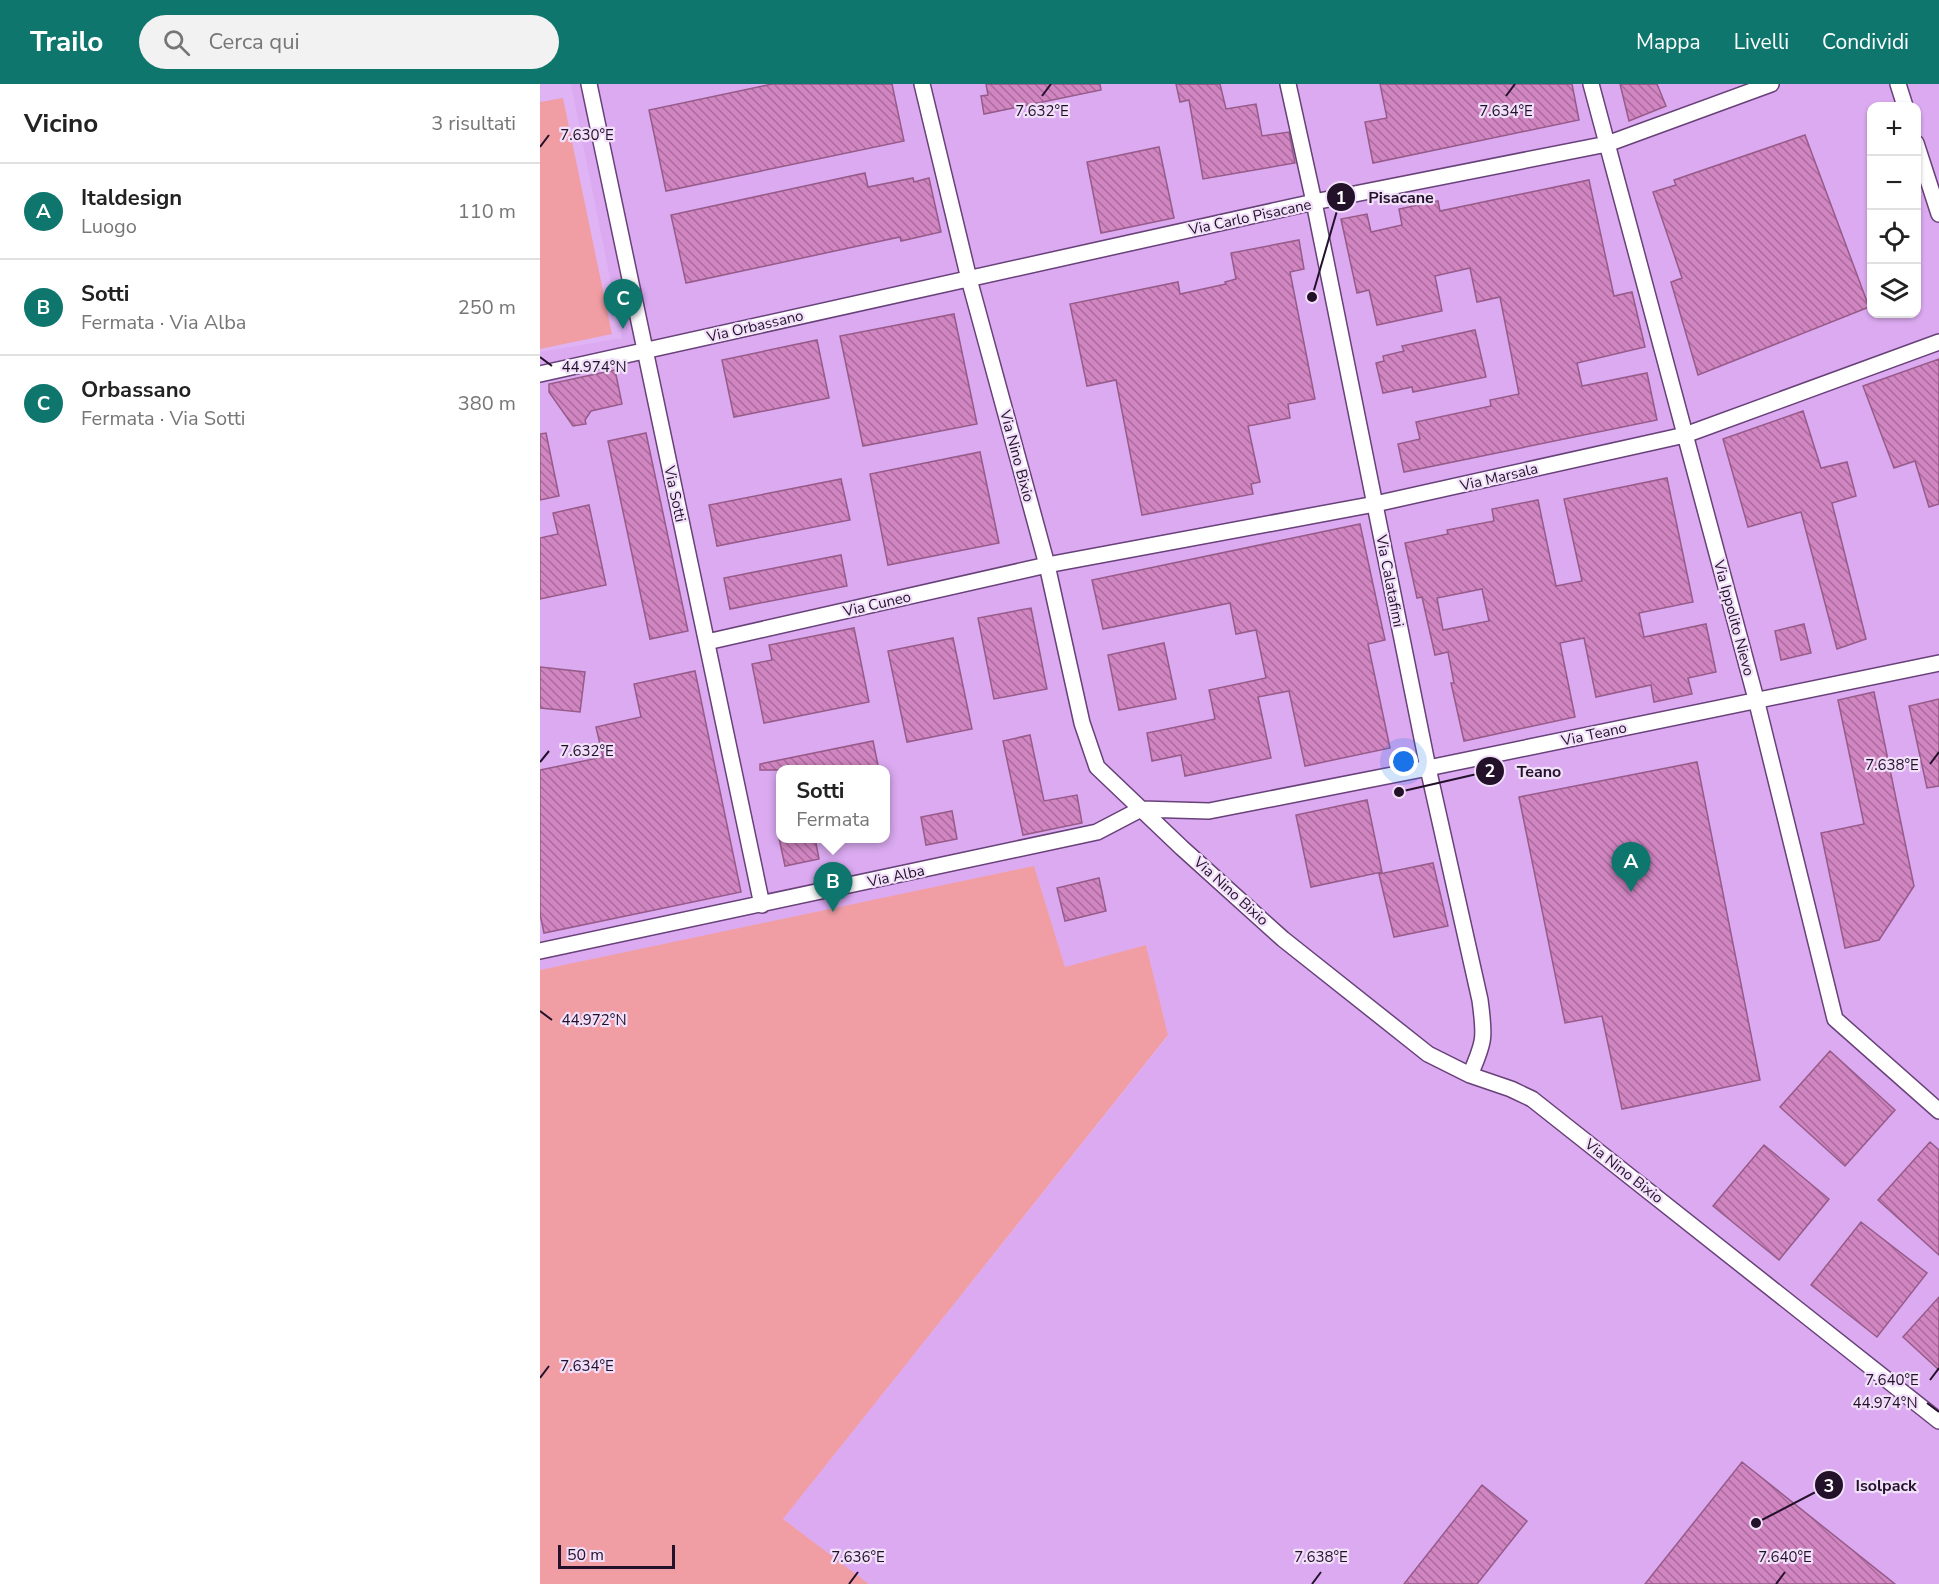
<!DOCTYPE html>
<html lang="it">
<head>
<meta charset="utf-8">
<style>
	body { margin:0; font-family:"Nunito Sans",sans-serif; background:#f2f2f2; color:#222 }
	.controls { position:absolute; right:18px; top:18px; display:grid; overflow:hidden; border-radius:12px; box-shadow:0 2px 4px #0004 }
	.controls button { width:54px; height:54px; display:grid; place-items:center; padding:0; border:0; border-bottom:2px solid #e0e0e0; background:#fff; color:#222; font:30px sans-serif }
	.scale { position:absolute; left:18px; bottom:15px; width:117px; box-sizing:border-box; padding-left:6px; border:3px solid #221129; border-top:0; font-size:16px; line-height:21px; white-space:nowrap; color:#221129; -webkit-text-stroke:4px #f2e0fb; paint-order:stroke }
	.you { position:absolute; left:864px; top:678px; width:21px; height:21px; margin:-15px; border:4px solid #fff; border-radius:50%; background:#1a73e8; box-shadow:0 0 0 9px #1a73e833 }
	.badge { display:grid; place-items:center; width:39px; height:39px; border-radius:50%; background:#0f766e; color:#fff; font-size:20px; font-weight:700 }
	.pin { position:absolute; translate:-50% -50px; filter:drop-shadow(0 2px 3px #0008) }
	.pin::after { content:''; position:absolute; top:32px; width:21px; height:18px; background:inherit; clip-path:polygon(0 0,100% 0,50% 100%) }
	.popup { position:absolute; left:236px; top:681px; width:114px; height:78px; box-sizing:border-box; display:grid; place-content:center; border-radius:12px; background:#fff; filter:drop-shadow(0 2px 4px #0005); font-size:20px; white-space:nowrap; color:#767676 }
	.popup b { font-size:22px; color:#222 }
	.popup::after { content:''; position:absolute; left:50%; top:100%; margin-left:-12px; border:12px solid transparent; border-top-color:#fff }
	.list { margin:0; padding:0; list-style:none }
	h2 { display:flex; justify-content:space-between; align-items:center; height:78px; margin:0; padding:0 24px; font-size:26px }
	h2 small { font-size:20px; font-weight:400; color:#767676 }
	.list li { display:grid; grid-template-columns:39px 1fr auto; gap:18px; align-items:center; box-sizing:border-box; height:96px; padding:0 24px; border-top:2px solid #e0e0e0 }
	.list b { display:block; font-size:22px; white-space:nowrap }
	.list p { margin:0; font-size:20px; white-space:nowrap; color:#767676 }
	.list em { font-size:20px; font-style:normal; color:#767676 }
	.icon { flex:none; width:33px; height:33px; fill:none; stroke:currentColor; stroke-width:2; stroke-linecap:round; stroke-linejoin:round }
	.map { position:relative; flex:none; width:1399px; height:1500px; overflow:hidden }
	header { display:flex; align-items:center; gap:36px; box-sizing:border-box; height:84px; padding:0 30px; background:#0f766e; color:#fff }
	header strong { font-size:28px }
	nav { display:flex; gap:33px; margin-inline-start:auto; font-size:21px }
	.search { width:420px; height:54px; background:#f2f2f2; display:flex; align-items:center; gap:15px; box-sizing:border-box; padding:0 21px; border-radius:33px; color:#767676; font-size:22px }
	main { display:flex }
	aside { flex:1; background:#fff }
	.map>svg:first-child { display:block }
	.built { fill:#dbaaf1; fill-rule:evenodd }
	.green { fill:#f09ea4 }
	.building { fill:url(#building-back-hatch); stroke:#965b89; stroke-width:1.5; fill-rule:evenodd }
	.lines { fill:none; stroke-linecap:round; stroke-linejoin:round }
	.minor-casing { stroke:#684179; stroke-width:18 }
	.minor { stroke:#fff; stroke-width:15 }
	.ticks { fill:none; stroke:#221129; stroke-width:2 }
	.labels { text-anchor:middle; stroke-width:4.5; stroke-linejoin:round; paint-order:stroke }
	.street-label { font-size:15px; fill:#221129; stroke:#f2e0fb }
	.ticks-label { font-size:15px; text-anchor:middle; fill:#221129; stroke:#f2e0fb; stroke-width:4.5; stroke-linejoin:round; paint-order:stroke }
	.leader { fill:none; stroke:#221129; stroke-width:2 }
	.callout-dot { fill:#221129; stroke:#f2e0fb; stroke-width:2 }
	.mark-label { font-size:18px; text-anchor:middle; font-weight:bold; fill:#fff }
	.callout-label { font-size:16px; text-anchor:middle; font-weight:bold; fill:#221129; stroke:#f2e0fb; stroke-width:4.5; stroke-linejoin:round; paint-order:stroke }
</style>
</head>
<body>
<header>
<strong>Trailo</strong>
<div class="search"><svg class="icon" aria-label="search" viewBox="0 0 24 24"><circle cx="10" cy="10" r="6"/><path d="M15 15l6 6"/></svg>Cerca qui</div>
<nav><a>Mappa</a><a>Livelli</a><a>Condividi</a></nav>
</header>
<main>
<aside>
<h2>Vicino<small>3 risultati</small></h2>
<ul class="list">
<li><span class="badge">A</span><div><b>Italdesign</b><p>Luogo</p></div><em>110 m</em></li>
<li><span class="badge">B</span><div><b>Sotti</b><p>Fermata · Via Alba</p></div><em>250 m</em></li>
<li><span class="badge">C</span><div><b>Orbassano</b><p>Fermata · Via Sotti</p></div><em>380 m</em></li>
</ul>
</aside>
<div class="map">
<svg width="1399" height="1500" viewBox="0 0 1399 1500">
	<defs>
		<pattern id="building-back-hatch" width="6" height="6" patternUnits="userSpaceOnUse" patternTransform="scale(1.5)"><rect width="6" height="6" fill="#d185c1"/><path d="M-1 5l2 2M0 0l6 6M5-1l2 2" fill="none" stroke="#a96b9d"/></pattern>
	</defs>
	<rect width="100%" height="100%" fill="#e0b4f4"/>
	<path class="built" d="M31 0H1399V1500H329L243 1435 628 952 606 861 525 883 494 782 0 886V268L82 254ZM1332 22H1376V230H1332ZM240 686H346V754H240Z"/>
	<path class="green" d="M23 14 72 250 0 265V18Z
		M494 782 525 883 606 861 628 951 243 1435 329 1500H0V886Z"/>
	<path class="building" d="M232 0H352L364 57 126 107 109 26Z
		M446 0H560L561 6 444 30 441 12 448 11Z
		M636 0H680L686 25 716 20 722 52 749 48 755 79 663 95 649 16 640 18Z
		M840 0H1032L1039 36 833 79 825 38 847 34Z
		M1080 0H1117L1126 22 1089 37Z
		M1265 51 1329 223 1158 291 1131 198 1142 194 1113 108 1136 101 1134 96Z
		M619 63 634 134 561 149 547 78Z
		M325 89 328 103 373 94 374 98 389 94 401 148 361 157 360 153 146 199 131 131Z
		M1049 96 1074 212 1092 208 1105 263 1037 279 1042 302 1107 289 1117 336 864 388 858 360 880 355 876 338 951 322 950 316 979 310 960 213 937 218 930 184 895 192 902 227 837 241 829 206 817 209 801 135 827 130 831 148 862 141 859 125 898 117 900 127Z
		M759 156 764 185 750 188 775 315 748 320 750 334 708 342 720 398 711 400 713 410 602 431 576 296 547 302 530 220 638 198 640 210 686 200 685 198 696 195 691 169Z
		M414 230 437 340 323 362 300 252Z
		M935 246 946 293 873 308 872 303 843 309 836 279 844 277 843 272 864 267 862 262Z
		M277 256 289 314 194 333 182 276Z
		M1399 275V420L1389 423 1375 377 1354 384 1323 302Z
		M75 286 82 320 51 327 45 336 46 340 33 342 9 308V300Z
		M1263 327 1281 384 1307 378 1316 412 1292 419 1326 555 1297 565 1261 428 1208 443 1183 355Z
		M6 349 19 412 0 416V350Z
		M106 349 148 547 110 555 68 357Z
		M440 368 459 459 348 481 330 390Z
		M1127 394 1153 518 1099 529 1104 553 1166 540 1176 588 1148 594 1152 610 1114 618 1111 601 1056 613 1044 554 1020 559 1035 633 924 657 911 599H914L908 568 895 571 882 513 877 514 865 459 908 450 907 446 954 437 952 425 998 416 1016 502 1042 497 1024 415ZM942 505 949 537 903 546 897 514Z
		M301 395 310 436 177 462 169 421Z
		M49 421 66 501 0 515V454L18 450 13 429Z
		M820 440 845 556 828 560 850 664 765 682 749 607 718 613 731 674 645 692 641 671 612 677 607 649 675 635 669 606 726 594 716 546 696 550 690 519 563 545 552 496Z
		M301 471 307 502 190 525 184 494Z
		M491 524 507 605 454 615 438 534Z
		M1264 540 1271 569 1241 576 1235 547Z
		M314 544 329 618 224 639 212 580 232 576 229 561Z
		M413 554 432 645 367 658 348 567Z
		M624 559 636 615 579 626 568 571Z
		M0 583 45 588 40 628 0 624Z
		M155 587 201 808 4 849 0 830V686L63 673 56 643 101 633 94 600Z
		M1334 608 1374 802 1339 856 1305 864 1281 749 1324 740 1298 616Z
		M1399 615V702L1387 704 1369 622Z
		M490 651 504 717 537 711 542 739 483 751 463 657Z
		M333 657 339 686H220V680Z
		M1157 678 1220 996 1082 1025 1062 932 1025 939 979 713Z
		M827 716 842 788 771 803 756 731Z
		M412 727 417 755 386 761 381 733Z
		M239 754H275L279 775 245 782Z
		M893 779 908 842 854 853 839 790Z
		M559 794 566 827 525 837 517 804Z
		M1290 967 1355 1026 1305 1082 1240 1023Z
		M1390 1058 1399 1066V1171L1338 1116Z
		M1224 1061 1289 1115 1239 1176 1173 1122Z
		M1321 1138 1387 1189 1337 1253 1271 1201Z
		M1399 1213V1286L1363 1253Z
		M1202 1378 1355 1500H1105Z
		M942 1401 987 1437 937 1500H864Z"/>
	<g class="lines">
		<defs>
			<path id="minor" d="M49 0 222 821
				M382 0 429 195 507 481 542 639 557 683 642 764 743 855 888 970 930 991 971 1005 992 1015 1399 1337
				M748 0 774 118 888 684 940 916C945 953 945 957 930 991
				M1051 0 1216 615 1295 935 1399 1027
				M1358 0 1365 22
				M1376 59 1399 130
				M0 290 774 118 1067 60 1231 0
				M167 558 507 481 835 420 1145 351 1399 258
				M0 867 557 748 601 725 669 727 888 684 1399 579"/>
		</defs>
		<use href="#minor" class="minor-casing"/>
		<use href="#minor" class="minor"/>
	</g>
	<path class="ticks" d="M502 12 511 0M966 12 975 0M0 63 9 51M0 273 12 282M0 678 9 667M1390 680 1399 668M0 927 12 936M0 1294 9 1282M1390 1296 1399 1284M1387 1319 1399 1328M309 1500 318 1488M772 1500 781 1488M1236 1500 1245 1488"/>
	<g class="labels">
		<g class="street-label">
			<text transform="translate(710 133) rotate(-12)" y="5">Via Carlo Pisacane</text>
			<text transform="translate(215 242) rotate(-13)" y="5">Via Orbassano</text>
			<text transform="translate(477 372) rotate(75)" y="5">Via Nino Bixio</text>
			<text transform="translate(959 393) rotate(-13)" y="5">Via Marsala</text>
			<text transform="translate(135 410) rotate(78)" y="5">Via Sotti</text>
			<text transform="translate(850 497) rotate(79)" y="5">Via Calatafimi</text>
			<text transform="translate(337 520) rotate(-13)" y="5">Via Cuneo</text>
			<text transform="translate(1194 534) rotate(75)" y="5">Via Ippolito Nievo</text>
			<text transform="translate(1054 650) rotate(-12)" y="5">Via Teano</text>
			<text transform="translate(356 792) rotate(-12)" y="5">Via Alba</text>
			<text transform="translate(691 807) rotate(42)" y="5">Via Nino Bixio</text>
			<text transform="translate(1084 1087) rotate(38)" y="5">Via Nino Bixio</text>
		</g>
	</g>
	<g class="ticks-label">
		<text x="502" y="32">7.632°E</text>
		<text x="966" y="32">7.634°E</text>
		<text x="47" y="56">7.630°E</text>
		<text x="54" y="288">44.974°N</text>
		<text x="47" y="672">7.632°E</text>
		<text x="1352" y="686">7.638°E</text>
		<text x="54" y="941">44.972°N</text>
		<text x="47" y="1287">7.634°E</text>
		<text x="1352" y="1301">7.640°E</text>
		<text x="1345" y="1324">44.974°N</text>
		<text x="318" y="1478">7.636°E</text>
		<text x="781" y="1478">7.638°E</text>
		<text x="1245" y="1478">7.640°E</text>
	</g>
	<path class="leader" d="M772 213L801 113M859 708L950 687M1216 1439L1289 1401"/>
	<g class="callout-dot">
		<circle cx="772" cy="213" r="6"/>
		<circle cx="859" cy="708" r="6"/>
		<circle cx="1216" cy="1439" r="6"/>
		<circle cx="801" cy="113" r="15"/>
		<circle cx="950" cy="687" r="15"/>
		<circle cx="1289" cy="1401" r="15"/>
	</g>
	<g class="mark-label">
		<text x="801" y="120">1</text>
		<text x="950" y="693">2</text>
		<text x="1289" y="1408">3</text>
	</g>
	<g class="callout-label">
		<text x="861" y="119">Pisacane</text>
		<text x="999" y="693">Teano</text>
		<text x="1346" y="1407">Isolpack</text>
	</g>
</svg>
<div class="controls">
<button>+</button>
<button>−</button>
<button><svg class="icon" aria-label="locate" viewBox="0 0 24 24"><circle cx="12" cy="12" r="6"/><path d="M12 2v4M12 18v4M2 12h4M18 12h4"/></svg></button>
<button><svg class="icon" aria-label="layers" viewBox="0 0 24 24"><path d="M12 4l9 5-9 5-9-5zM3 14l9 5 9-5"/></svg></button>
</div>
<div class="scale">50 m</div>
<div class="you"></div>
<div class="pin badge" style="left:1091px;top:808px">A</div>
<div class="pin badge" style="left:293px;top:828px">B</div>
<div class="popup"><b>Sotti</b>Fermata</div>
<div class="pin badge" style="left:83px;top:245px">C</div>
</div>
</main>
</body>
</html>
